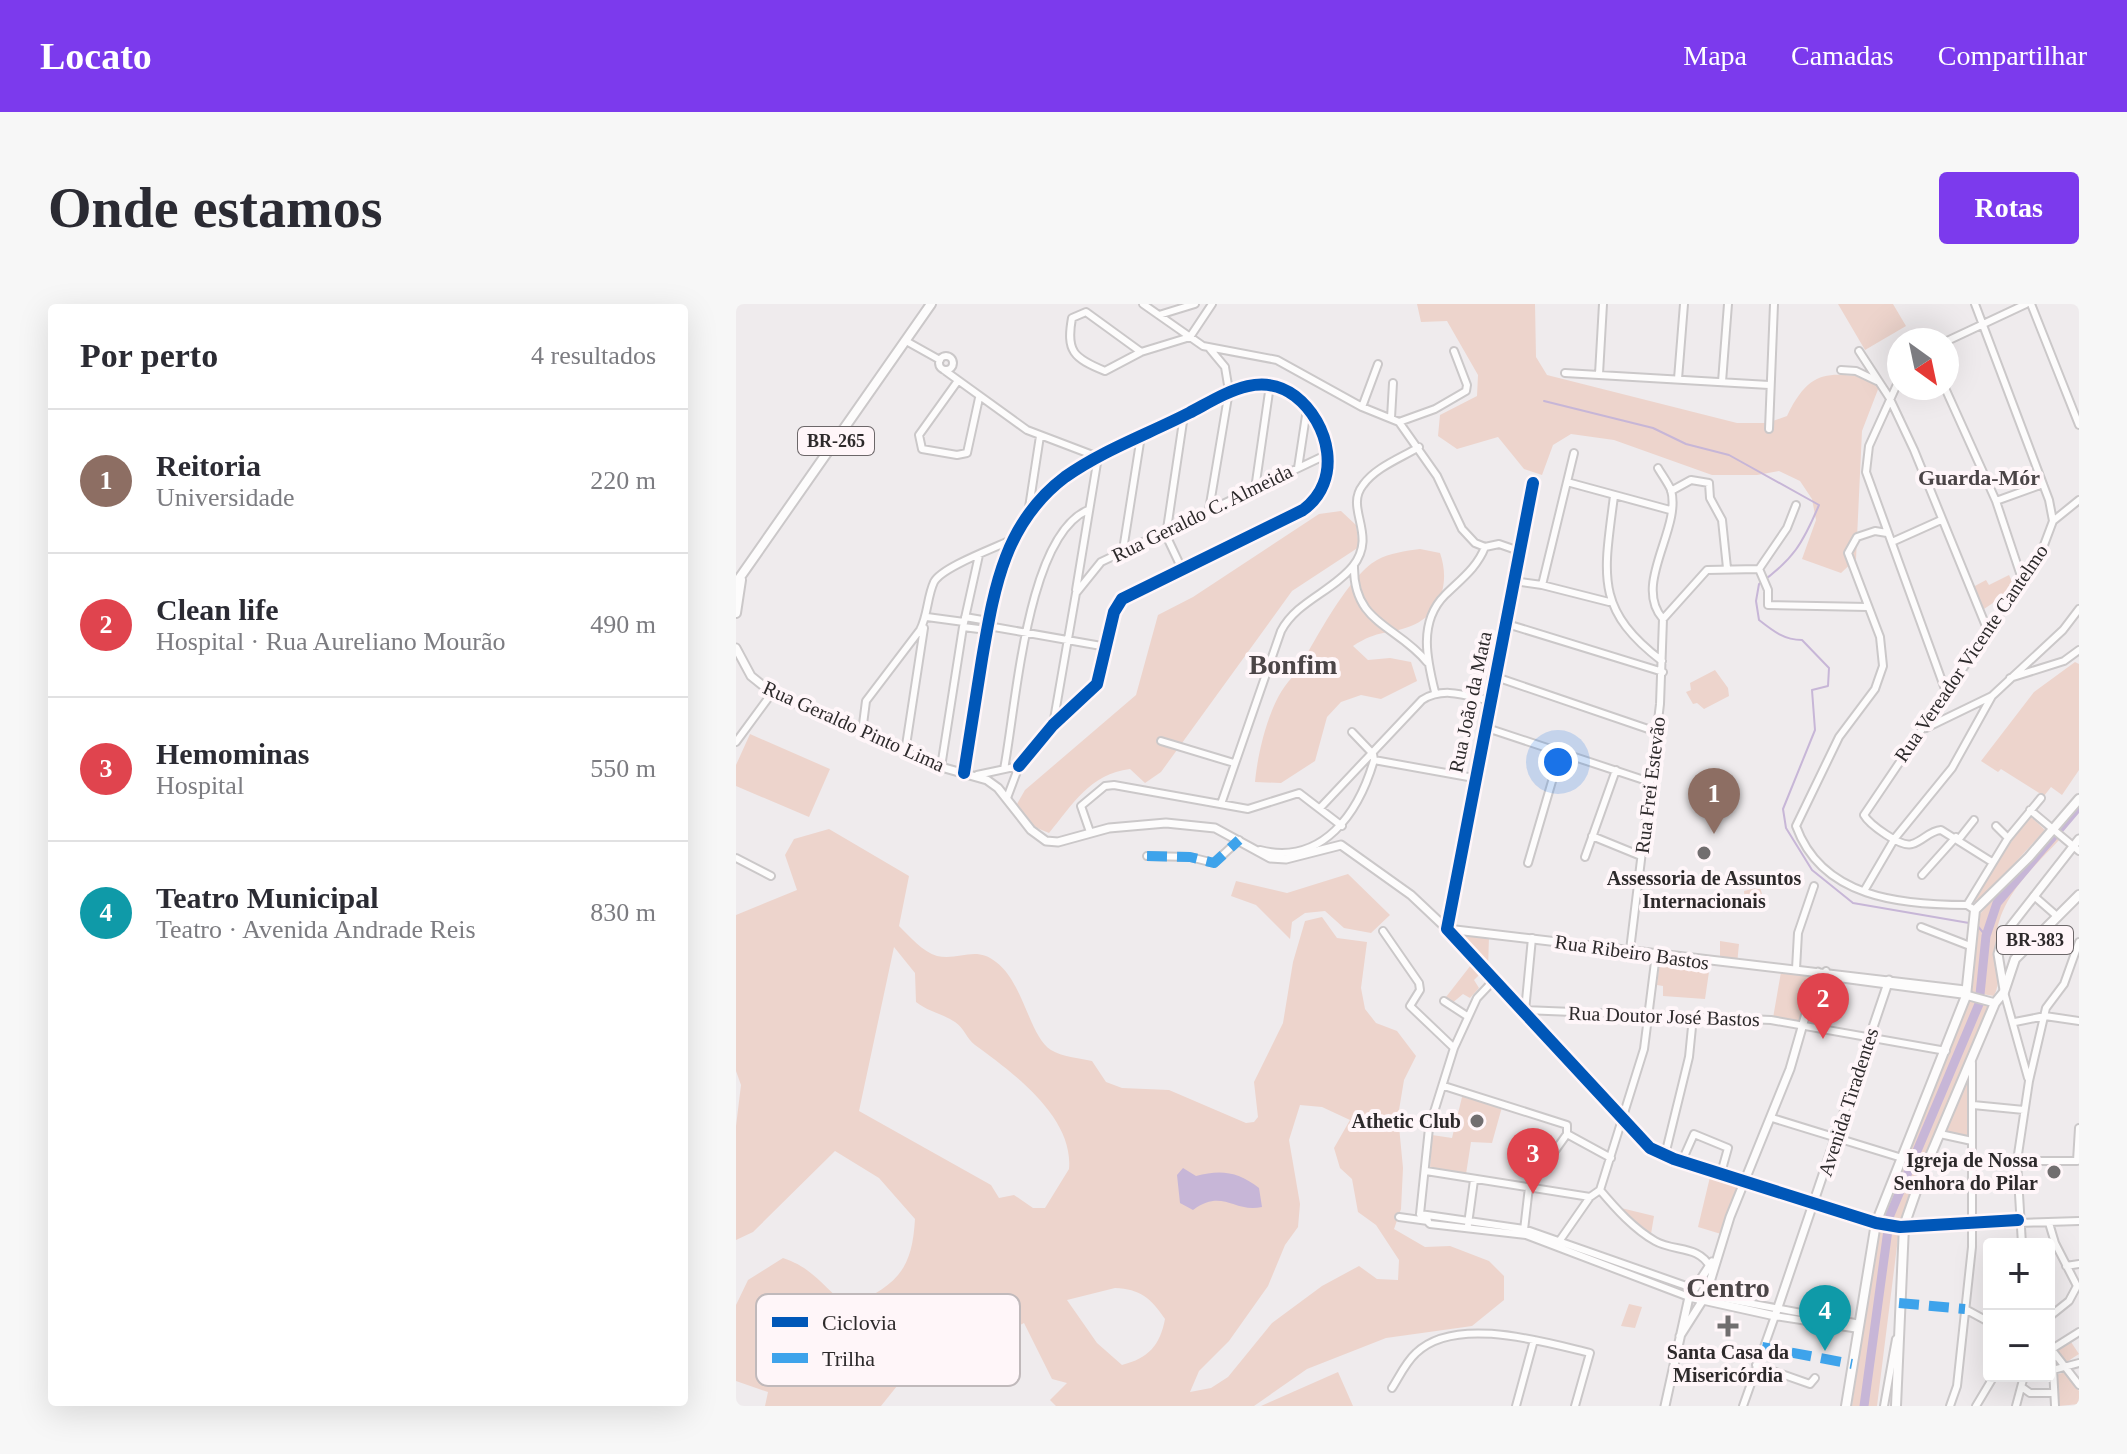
<!DOCTYPE html>
<html lang="pt">
<head>
<meta charset="utf-8">
<style>
	body { margin:0; font-family:"Times New Roman",serif; background:#f7f7f7; color:#2b2b33 }
	.controls { position:absolute; right:24px; bottom:24px; display:grid; overflow:hidden; border-radius:8px; box-shadow:0 8px 32px #0002 }
	.controls button { width:72px; height:72px; display:grid; place-items:center; padding:0; border:0; border-bottom:2px solid #e1e1e2; background:#fff; color:#2b2b33; font:40px sans-serif }
	.compass { position:absolute; left:1151px; top:24px; width:72px; height:72px; border-radius:50%; background:#fff; box-shadow:0 8px 32px #0002; rotate:147deg }
	.you { position:absolute; left:822px; top:458px; width:28px; height:28px; margin:-20px; border:6px solid #fff; border-radius:50%; background:#1a73e8; box-shadow:0 0 0 12px #1a73e833 }
	.badge { display:grid; place-items:center; width:52px; height:52px; border-radius:50%; background:#7c3aed; color:#fff; font-size:26px; font-weight:700 }
	.pin { position:absolute; translate:-50% -66px; filter:drop-shadow(0 2px 4px #0008) }
	.pin::after { content:''; position:absolute; top:42px; width:28px; height:24px; background:inherit; clip-path:polygon(0 0,100% 0,50% 100%) }
	.list { margin:0; padding:0; list-style:none }
	h2 { display:flex; justify-content:space-between; align-items:center; height:104px; margin:0; padding:0 32px; font-size:34px }
	h2 small { font-size:26px; font-weight:400; color:#7c7c81 }
	.list li { display:grid; grid-template-columns:52px 1fr auto; gap:24px; align-items:center; box-sizing:border-box; height:144px; padding:0 32px; border-top:2px solid #e1e1e2 }
	.list b { display:block; font-size:30px; white-space:nowrap }
	.list p { margin:0; font-size:26px; white-space:nowrap; color:#7c7c81 }
	.list em { font-size:26px; font-style:normal; color:#7c7c81 }
	.map { position:relative; flex:none; width:1343px; height:1102px; overflow:hidden; border-radius:8px }
	header { display:flex; align-items:center; gap:48px; box-sizing:border-box; height:112px; padding:0 40px; background:#7c3aed; color:#fff }
	header strong { font-size:38px }
	nav { display:flex; gap:44px; margin-inline-start:auto; font-size:28px }
	.intro { display:flex; align-items:center; justify-content:space-between; box-sizing:border-box; height:192px; padding:0 48px }
	h1 { margin:0; font-size:56px }
	.button { padding:20px 36px; border-radius:8px; background:#7c3aed; color:#fff; font-size:28px; font-weight:700 }
	main { display:flex; gap:48px; padding:0 48px }
	aside { flex:1; background:#fff; border-radius:8px; box-shadow:0 8px 32px #0002 }
	.map>svg:first-child { display:block }
	.green { fill:#edd4cc; fill-rule:evenodd }
	.water { fill:#c7b6d7 }
	.lines { fill:none; stroke-linecap:round; stroke-linejoin:round }
	.stream { stroke:#c7b6d7; stroke-width:2 }
	.river { stroke:#c7b6d7; stroke-width:9 }
	.minor-casing { stroke:#cbc8c9; stroke-width:10 }
	.major-casing { stroke:#cbc8c9; stroke-width:11 }
	.highway-casing { stroke:#cbc8c9; stroke-width:12 }
	.minor { stroke:#fdfcfc; stroke-width:6 }
	.major { stroke:#fdfcfc; stroke-width:7 }
	.highway { stroke:#fdfcfc; stroke-width:8 }
	.quiet { stroke:#3ea3eb; stroke-width:10; stroke-dasharray:20 10; stroke-linecap:butt }
	.cycleway-casing { stroke:#fff6f9; stroke-width:17 }
	.cycleway { stroke:#0057b8; stroke-width:12 }
	.poi-dot { fill:#716e6f; stroke:#fff6f9; stroke-width:3 }
	.labels { text-anchor:middle; stroke-width:8; stroke-linejoin:round; paint-order:stroke }
	.shield { fill:#fff6f9; stroke:#6c6769; stroke-width:2 }
	.shield-label { font-size:18px; font-weight:bold; fill:#2d2a2b }
	.street-label { font-size:20px; fill:#2d2a2b; stroke:#fff6f9 }
	.poi-label { font-size:20px; font-weight:bold; fill:#2d2a2b; stroke:#fff6f9 }
	.neighbourhood-label { font-size:22px; font-weight:bold; fill:#4b4547; stroke:#fff6f9 }
	.district-label { font-size:28px; font-weight:bold; fill:#4b4547; stroke:#fff6f9 }
	.key { fill:#fff6f9; stroke:#c0b9bb; stroke-width:2 }
	.key-label { font-size:22px; fill:#2d2a2b }
</style>
</head>
<body>
<header>
<strong>Locato</strong>
<nav><a>Mapa</a><a>Camadas</a><a>Compartilhar</a></nav>
</header>
<div class="intro"><h1>Onde estamos</h1><a class="button">Rotas</a></div>
<main>
<aside>
<h2>Por perto<small>4 resultados</small></h2>
<ul class="list">
<li><span class="badge" style="background:#8d6e63">1</span><div><b>Reitoria</b><p>Universidade</p></div><em>220 m</em></li>
<li><span class="badge" style="background:#e0444e">2</span><div><b>Clean life</b><p>Hospital · Rua Aureliano Mourão</p></div><em>490 m</em></li>
<li><span class="badge" style="background:#e0444e">3</span><div><b>Hemominas</b><p>Hospital</p></div><em>550 m</em></li>
<li><span class="badge" style="background:#0f9aa8">4</span><div><b>Teatro Municipal</b><p>Teatro · Avenida Andrade Reis</p></div><em>830 m</em></li>
</ul>
</aside>
<div class="map">
<svg width="1343" height="1102" viewBox="0 0 1343 1102">
	<rect width="100%" height="100%" fill="#efebed"/>
	<path class="green" d="M681 0H799L800 53 811 71 1001 119H1031L1051 112C1076 60 1096 70 1146 75L1126 127 1120 255 1105 269 1066 255 1080 216 1076 195 1064 177 1043 167 1021 171H976L878 136 835 130 817 141 806 171 788 165 762 133 721 145 702 132 704 111 741 92 742 71 711 17 685 18Z
		M1102 0H1157L1170 22 1129 46Z
		M605 207 620 221 623 243 556 287 425 468 409 479 394 465C354 470 337 500 313 529L301 524 277 507 289 486 400 391 422 311 457 293 583 210Z
		M684 245 704 249C714 277 706 310 675 322 652 331 643 325 617 342L632 356 654 354 675 358 681 377 645 395 625 391 605 398 591 413 579 457 545 479 519 478C522 446 535 390 560 370 577 340 612 272 641 256 654 249 669 247 684 245Z
		M1273 271 1279 284 1248 305 1237 283 1250 276 1253 281Z
		M1339 358 1343 360V466L1326 491 1315 483 1308 492 1265 465 1262 468 1245 457 1298 388Z
		M979 366 992 384 993 392 968 405 961 399 957 400 950 388 955 386 954 379Z
		M14 430 94 465 73 513 0 482V461Z
		M1294 512 1309 526 1243 598H1238L1256 564Z
		M93 525 173 572 163 622C173 632 187 648 201 652 223 657 240 641 260 658 288 679 293 732 315 746 326 753 343 754 356 757L370 778 386 784 433 786 510 819 518 818 522 813 518 778 547 719 557 658 569 617 586 613 601 634 631 638 625 684 629 705 640 719 661 727 680 752 668 776 662 812 667 864 665 905 658 925 689 943 714 942 753 957 768 972V996L736 1022 650 1034 571 1065 518 1102H320L314 1096 331 1079 316 1075 288 1019 161 1082 145 1102H29L32 1088 0 1077V1001L12 976 47 954C80 965 87 985 114 1003 161 980 176 967 179 915L143 874 99 847 17 928 0 936V822L5 781 0 767V611L61 586 49 551 58 535ZM158 643 179 669 180 698C191 707 207 710 219 718 228 724 231 735 239 741 276 768 338 813 333 865L309 904H297L278 891 263 894 255 881 123 807ZM564 801 586 803 614 816 598 844 604 864 616 875 622 908 640 921 663 956 662 976 641 975 623 962 586 982 536 1019 492 1073 475 1084 454 1088 463 1067 493 1037 532 982 549 941 562 923 564 900 553 836ZM379 984C404 985 415 994 429 1015 424 1041 413 1054 386 1061L361 1039 331 996Z
		M1317 527 1325 534C1298 563 1261 595 1260 637 1259 657 1267 674 1258 692L1234 688 1244 610Z
		M612 570 654 611 635 629 608 624 589 607 569 609 556 618 554 635 520 601 495 592 500 577 551 589Z
		M1024 583 1030 604 1009 602 1008 587Z
		M726 628 753 632 752 665 722 634Z
		M984 637 1003 640 1001 660 984 659Z
		M924 655 974 661 969 695 927 692V682L921 681Z
		M735 661 744 670 738 676 743 684 734 694 727 690 715 700 710 693Z
		M1045 668 1078 673 1067 717 1037 714Z
		M1233 695 1256 700 1164 917 1144 916Z
		M1235 766V836L1208 830Z
		M727 789 766 803 756 839 735 838 730 870 694 864 696 831 716 834Z
		M974 873 1002 882 985 930 962 923Z
		M885 904 918 912 915 930 885 907Z
		M1141 924 1163 926 1141 1102H1116Z
		M893 1000 906 1003 899 1024 885 1022Z
		M1333 1035 1343 1050 1329 1059 1319 1045Z
		M602 1068 617 1102H525L534 1098Z
		M1329 1068 1343 1087V1100L1323 1102 1320 1071Z"/>
	<path class="water" d="M447 864 460 872C485 865 503 868 523 884L526 903C497 909 487 884 457 906L444 899 441 871Z"/>
	<g class="lines">
		<path class="stream" d="M808 97 917 124 950 140 993 151 1083 201C1067 239 1057 256 1023 280L1020 297 1023 316C1037 327 1048 336 1066 336L1093 364 1092 382 1076 386 1079 426 1047 505 1050 524 1076 566 1117 599 1233 619
			M1240 620 1250 632"/>
		<path class="river" d="M1128 1102 1154 911 1243 700 1250 632 1261 599 1343 502"/>
		<defs>
			<path id="minor" d="M407 0 467 42 541 56 626 103 663 118 701 172 726 225 739 239 749 243 763 240 783 247
				M1239 0 1313 196 1317 217 1305 249 1128 511C1133 520 1165 544 1176 540 1187 537 1193 527 1205 526L1256 558
				M1295 0 1343 121
				M423 11 459 0
				M170 37 204 56
				M1211 37 1290 0
				M474 45 489 63
				M1123 47 1153 93 1178 146 1252 327
				M405 48 350 8 336 14C330 47 337 54 369 67L405 48 454 33 476 0
				M203 59a7 7 0 1 1 14 0a7 7 0 1 1-14 0Z
				M208 66 291 126 362 153 340 286
				M1105 66 1120 67 1141 77
				M829 69 1033 81
				M863 70 867 0
				M942 75 948 0
				M1163 76 1133 142 1130 168 1210 388
				M221 78 183 131 186 145 221 151 231 149 243 94
				M986 78 992 0
				M1209 84 1260 197 1286 275
				M626 103 642 60
				M655 114 657 79
				M663 118 699 105 730 87 731 81 718 47
				M1033 125 1038 0
				M562 164 571 105
				M922 164C926 171 932 179 935 186 946 225 896 280 927 315
				M831 178 934 206
				M797 179 711 625 914 844 938 855 1140 919 1164 923 1282 916
				M973 179 974 194 986 216 991 264
				M519 185 534 81
				M935 187 955 176 973 179
				M878 192C868 271 858 305 926 357
				M1260 197 1307 180
				M473 206 493 87 489 63
				M292 210 304 132
				M1317 217 1343 196
				M431 225 448 111
				M428 227 445 263
				M1151 229 1139 227 1121 233 1112 249 1144 333 1147 362 1139 385 1103 433 1060 522C1086 594 1165 601 1231 601L1239 606
				M1156 238 1205 216
				M387 246 405 132
				M618 262C617 320 661 321 691 358
				M1023 265 1032 286V301L1132 303
				M778 277 806 281 838 149
				M806 281 873 298
				M191 313 228 318
				M229 313 252 317
				M927 315 971 266 1023 265 1051 224 1060 201
				M771 320 927 368
				M252 322 371 343
				M227 323 251 326
				M760 373 921 428
				M1274 374 1328 357 1343 346
				M699 388C691 356 682 318 709 291 724 276 741 264 749 243
				M317 421 340 289 365 258 594 149
				M748 423 914 478
				M1190 424 1256 392
				M126 428 130 397 184 326C192 311 191 293 198 278 206 263 259 244 275 236
				M425 437 498 459
				M0 438 36 389
				M169 448 188 324
				M638 456 738 474
				M205 463 227 323 243 251
				M268 465C280 405 290 232 352 206
				M228 469C234 431 240 393 246 355 258 285 268 219 329 173 367 146 412 130 453 109 486 92 523 65 559 92 594 119 607 177 567 206L386 295 378 308 361 380 317 421 283 462
				M241 471 283 462 271 494
				M485 500 545 327C561 297 596 288 617 262 642 230 608 205 627 181 640 163 665 154 683 143
				M585 503 686 396C708 382 731 392 755 397
				M1294 506 1343 547
				M1260 522 1272 534
				M354 528 345 502 369 482 378 481 512 505 563 489 606 522
				M856 532 905 552
				M1223 535 1238 516
				M524 546C587 562 623 508 638 456L637 450 616 428
				M411 552 454 553 478 559 503 536
				M849 553 880 466
				M0 554 35 572
				M792 559 824 450
				M1186 571 1220 533
				M1128 587 1159 534 1216 464 1256 392 1327 326 1343 305
				M1298 592 1322 613
				M1231 601 1272 534 1305 494
				M1185 623 1234 642
				M647 627 683 679 684 686 674 702 718 744
				M894 646 924 400 927 315
				M1060 665 1062 629 1078 582
				M1268 688 1292 774
				M708 697 731 712
				M786 706 1035 716 1210 747
				M789 707 796 634
				M1279 718 1309 712 1343 717
				M1082 723 1090 667
				M708 782 831 821V830
				M1237 801 1288 806
				M1036 814 1166 854
				M831 830 875 854
				M1204 830 1236 837
				M929 851 953 753 957 713
				M946 857 958 830 992 844 985 869
				M1281 857H1341
				M1341 857 1343 824
				M690 867 854 893
				M864 886 908 745 920 650
				M864 886C880 905 898 925 919 937 938 948 963 941 974 963
				M684 910 694 920 790 931 953 993
				M684 910 788 925 956 984
				M684 910 693 824 718 744 741 694 758 676
				M663 913 692 917
				M1283 919 1343 917
				M1313 919 1319 939 1341 982
				M732 920 738 876
				M788 926 793 883 831 830
				M822 939 854 893 864 886
				M1286 940 1281 857 1293 777 1310 704 1328 680 1343 638
				M1330 962 1343 960
				M970 991 1124 1020
				M1229 1005 1253 1018
				M1313 1013 1333 997 1341 982
				M1313 1042 1343 1081
				M1316 1045 1319 1102
				M1316 1045 1343 1028
				M1020 1061 1074 1080 1079 1074
				M1317 1066 1343 1059
				M656 1084C663 1073 670 1058 680 1049 719 1011 808 1038 854 1049L839 1102
				M1287 1084 1294 1089H1318
				M780 1102 798 1036
				M1007 1102 1039 1012 1123 1025
				M1148 1102 1160 1035
				M1214 1102 1221 1082 1236 943V759
				M1240 1102 1258 1072
				M1280 1102 1288 1072"/>
			<path id="major" d="M0 344 15 372 36 389 205 463 251 476 262 484 295 526 310 537 322 538 373 524 430 519 479 524 534 554 550 555 605 541 675 591 711 625 1229 686
				M1099 673 1226 690 1259 699
				M1268 686 1262 650 1267 632 1343 535
				M953 993 1039 1012 1153 676
				M944 1032 970 991 994 913 1054 765 1082 668
				M929 1102 953 993 976 958"/>
			<path id="highway" d="M0 279 195 0
				M0 309 5 276
				M1110 1102 1140 919 1230 692 1239 606 1293 553 1343 495
				M1160 1102 1168 922 1184 876 1259 699 1268 688 1279 655 1343 591"/>
		</defs>
		<use href="#minor" class="minor-casing"/>
		<use href="#major" class="major-casing"/>
		<use href="#highway" class="highway-casing"/>
		<use href="#minor" class="minor"/>
		<use href="#major" class="major"/>
		<use href="#highway" class="highway"/>
		<path class="quiet" d="M411 552 454 553 478 559 503 536
			M1163 999 1229 1005
			M1026 1043 1116 1060"/>
		<defs>
			<path id="cycleway" d="M797 179 711 625 914 844 938 855 1140 919 1164 923 1282 916
				M228 469C234 431 240 393 246 355 258 285 268 219 329 173 367 146 412 130 453 109 486 92 523 65 559 92 594 119 607 177 567 206L386 295 378 308 361 380 317 421 283 462"/>
		</defs>
		<use href="#cycleway" class="cycleway-casing"/>
		<use href="#cycleway" class="cycleway"/>
	</g>
	<g class="poi-dot">
		<circle cx="968" cy="549" r="8"/>
		<circle cx="741" cy="817" r="8"/>
		<circle cx="1318" cy="868" r="8"/>
		<path d="M988 1010h8v8h8v8h-8v8h-8v-8h-8v-8h8z"/>
	</g>
	<g class="labels">
		<g class="shield">
			<rect x="62" y="123" width="76" height="28" rx="6"/>
			<rect x="1261" y="622" width="76" height="28" rx="6"/>
		</g>
		<g class="shield-label">
			<text x="100" y="143">BR-265</text>
			<text x="1299" y="642">BR-383</text>
		</g>
		<g class="street-label">
			<text transform="translate(466 209) rotate(-26)" y="7">Rua Geraldo C. Almeida</text>
			<text transform="translate(1235 349) rotate(-56)" y="7">Rua Vereador Vicente Cantelmo</text>
			<text transform="translate(734 398) rotate(-78)" y="7">Rua João da Mata</text>
			<text transform="translate(118 422) rotate(24)" y="7">Rua Geraldo Pinto Lima</text>
			<text transform="translate(914 481) rotate(-83)" y="7">Rua Frei Estevão</text>
			<text transform="translate(896 648) rotate(8)" y="7">Rua Ribeiro Bastos</text>
			<text transform="translate(928 712) rotate(2)" y="7">Rua Doutor José Bastos</text>
			<text transform="translate(1112 798) rotate(-72)" y="7">Avenida Tiradentes</text>
		</g>
		<g class="poi-label">
			<text x="968" y="581">Assessoria de Assuntos<tspan x="968" dy="23">Internacionais</tspan></text>
			<text x="725" y="824" text-anchor="end">Athetic Club</text>
			<text x="1302" y="863" text-anchor="end">Igreja de Nossa<tspan x="1302" dy="23">Senhora do Pilar</tspan></text>
			<text x="992" y="1055">Santa Casa da<tspan x="992" dy="23">Misericórdia</tspan></text>
		</g>
		<g class="neighbourhood-label">
			<text x="1243" y="181">Guarda-Mór</text>
		</g>
		<g class="district-label">
			<text x="557" y="370">Bonfim</text>
			<text x="992" y="993">Centro</text>
		</g>
	</g>
	<rect x="20" y="990" width="264" height="92" rx="12" class="key"/>
	<rect x="36" y="1013" width="36" height="10" fill="#0057b8"/>
	<rect x="36" y="1049" width="36" height="10" fill="#3ea3eb"/>
	<g class="key-label">
		<text x="86" y="1026">Ciclovia</text>
		<text x="86" y="1062">Trilha</text>
	</g>
</svg>
<div class="controls">
<button>+</button>
<button>−</button>
</div>
<svg class="compass" viewBox="-18 -18 36 36"><path d="M0-13l5 13h-10z" fill="#e53935"/><path d="M0 13l5-13h-10z" fill="#7c7c81"/></svg>
<div class="you"></div>
<div class="pin badge" style="left:978px;top:530px;background:#8d6e63">1</div>
<div class="pin badge" style="left:1087px;top:735px;background:#e0444e">2</div>
<div class="pin badge" style="left:797px;top:890px;background:#e0444e">3</div>
<div class="pin badge" style="left:1089px;top:1047px;background:#0f9aa8">4</div>
</div>
</main>
</body>
</html>
